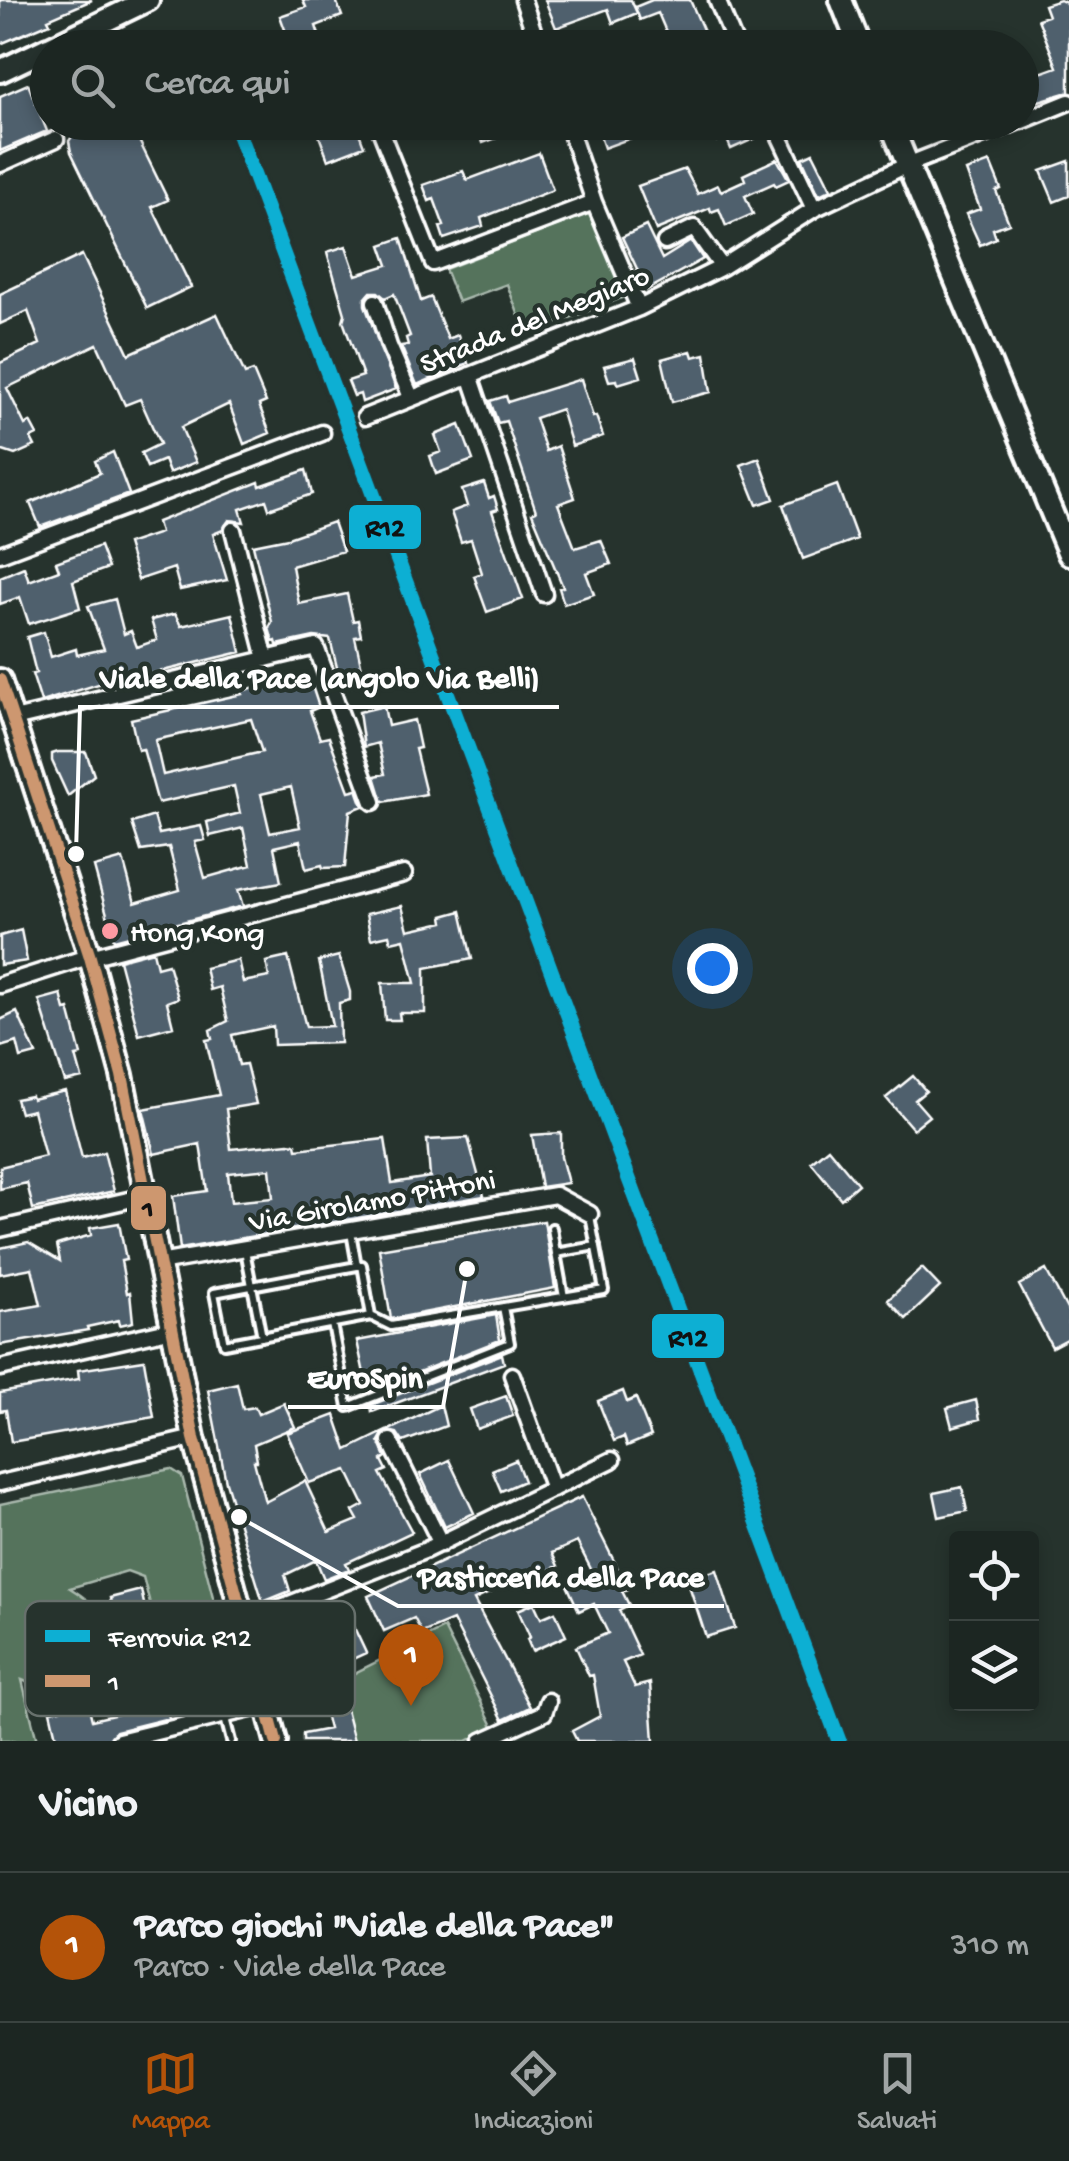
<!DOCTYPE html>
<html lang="it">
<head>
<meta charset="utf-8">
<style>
	body { margin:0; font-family:"Gochi Hand",sans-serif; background:#29322f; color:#f1f3f6 }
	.controls { position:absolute; right:30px; bottom:30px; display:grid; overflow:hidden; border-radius:10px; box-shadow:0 5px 15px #0003 }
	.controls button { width:90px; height:90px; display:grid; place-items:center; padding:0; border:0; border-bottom:2px solid #3a4340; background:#1c2622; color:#f1f3f6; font:50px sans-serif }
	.you { position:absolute; left:712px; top:968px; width:35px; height:35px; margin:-25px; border:8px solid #fff; border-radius:50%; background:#1a73e8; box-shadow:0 0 0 15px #1a73e833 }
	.badge { display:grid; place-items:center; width:65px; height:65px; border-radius:50%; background:#b45309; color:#fff; font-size:32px; font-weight:700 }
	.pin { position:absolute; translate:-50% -82px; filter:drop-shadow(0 2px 5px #0008) }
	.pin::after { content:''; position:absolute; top:52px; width:35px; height:30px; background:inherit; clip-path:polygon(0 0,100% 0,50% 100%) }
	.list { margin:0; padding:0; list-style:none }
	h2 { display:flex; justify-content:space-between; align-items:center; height:130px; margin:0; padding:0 40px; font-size:42px }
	h2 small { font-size:32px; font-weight:400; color:#a0a5a5 }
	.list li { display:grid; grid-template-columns:65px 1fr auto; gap:30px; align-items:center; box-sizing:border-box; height:150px; padding:0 40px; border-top:2px solid #3a4340 }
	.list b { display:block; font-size:38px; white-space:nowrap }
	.list p { margin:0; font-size:32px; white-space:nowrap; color:#a0a5a5 }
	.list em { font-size:32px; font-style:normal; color:#a0a5a5 }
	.icon { flex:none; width:55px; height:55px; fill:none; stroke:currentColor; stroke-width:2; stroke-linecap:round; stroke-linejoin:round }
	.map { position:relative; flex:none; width:1069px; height:1741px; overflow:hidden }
	.search { position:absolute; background:#1c2622; box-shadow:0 5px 15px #0003; left:30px; right:30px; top:30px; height:110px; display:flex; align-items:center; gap:25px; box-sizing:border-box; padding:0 35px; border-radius:55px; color:#a0a5a5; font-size:38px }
	.sheet { height:280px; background:#1c2622 }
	nav { display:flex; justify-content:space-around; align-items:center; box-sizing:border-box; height:140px; border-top:2px solid #3a4340; background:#1c2622; font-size:28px; color:#a0a5a5 }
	nav a { display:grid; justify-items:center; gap:5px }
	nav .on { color:#b45309 }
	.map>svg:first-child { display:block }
	.park { fill:#54735c; stroke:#aab9ae; stroke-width:2.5 }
	.building { fill:#50616d; stroke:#fff; stroke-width:2.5; fill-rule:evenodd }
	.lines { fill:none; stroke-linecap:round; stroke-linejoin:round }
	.lane-casing { stroke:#fff; stroke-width:14 }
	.street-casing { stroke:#fff; stroke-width:21 }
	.secondary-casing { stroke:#fff; stroke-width:28 }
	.lane { stroke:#26332d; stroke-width:6 }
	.street { stroke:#26332d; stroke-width:14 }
	.secondary { stroke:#26332d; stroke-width:20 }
	.bus-1-casing { stroke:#26332d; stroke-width:20 }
	.bus-1 { stroke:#cd976f; stroke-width:12 }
	.rail-1-casing { stroke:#26332d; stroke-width:22 }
	.rail-1 { stroke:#0dafd3; stroke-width:15 }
	.poi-dot { fill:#ff9aa2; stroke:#26332d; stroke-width:4 }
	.labels { text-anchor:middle; stroke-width:9; stroke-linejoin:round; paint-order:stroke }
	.street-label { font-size:30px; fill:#fff; stroke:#26332d }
	.poi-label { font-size:30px; fill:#fff; stroke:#26332d; text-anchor:start }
	.key { fill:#26332d; stroke:#67706c; stroke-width:2.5 }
	.key-label { font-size:28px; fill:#fff }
	.leader { fill:none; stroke:#fff; stroke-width:4 }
	.callout-dot { fill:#fff; stroke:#26332d; stroke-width:4 }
	.callout-label { font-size:32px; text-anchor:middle; font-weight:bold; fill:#fff; stroke:#26332d; stroke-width:9; stroke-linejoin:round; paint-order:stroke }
	.line-badge { stroke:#26332d; stroke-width:4 }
	.pale-badge-label { font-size:28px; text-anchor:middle; font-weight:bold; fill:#111 }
</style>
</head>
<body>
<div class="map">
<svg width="1069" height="1741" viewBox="0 0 1069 1741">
	<rect width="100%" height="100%" fill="#26332d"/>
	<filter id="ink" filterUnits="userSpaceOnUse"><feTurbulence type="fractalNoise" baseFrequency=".01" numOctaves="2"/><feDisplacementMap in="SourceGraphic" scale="20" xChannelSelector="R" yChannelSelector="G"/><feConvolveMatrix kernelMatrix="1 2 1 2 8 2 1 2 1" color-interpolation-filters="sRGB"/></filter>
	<g filter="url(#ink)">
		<path class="park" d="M592 212 624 297 526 335 507 284 458 302 445 269Z
			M171 1469 182 1476 238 1695 178 1712 143 1577 127 1571 70 1588C79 1594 88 1599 95 1608 119 1641 93 1690 52 1689 41 1689 32 1684 22 1680L37 1741H0V1504Z
			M444 1628 494 1728 467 1741H347L333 1684Z"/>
		<path class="building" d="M0 0H92L48 19 50 23 0 44Z
			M303 0H336L342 16 316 26 319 35 291 46 280 16 306 7Z
			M545 0H631L637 13 613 23 608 9 556 28Z
			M652 0H690L711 48H673L658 13 640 20 635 7Z
			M1060 0 1066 3 1069 12V92L1022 106V51L1032 76 1057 67 1038 19 1048 16 1044 5Z
			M28 84 47 131 0 151V96Z
			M82 122H130L168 200 152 207 191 287 147 308 71 152 69 141Z
			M314 122H355L364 146 328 160Z
			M475 122H535V124L483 143Z
			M595 122H625L631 138 604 148Z
			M708 122H759L750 126 756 138 731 149 726 137 717 141Z
			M539 153 553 190 481 218 483 226 444 239 440 227 444 226 434 199 429 201 423 185 463 171 467 180Z
			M813 153 831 189 819 195 802 158Z
			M777 159 789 180 776 186 774 183 745 196 753 214 726 226 719 209 711 212 710 208 656 230 638 186 685 169 698 194 718 185 721 191 745 180 743 175Z
			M1069 161V196L1054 202 1041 171Z
			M990 162 1001 189 996 191 1009 223 993 229 996 238 980 245 966 214 980 209 966 171Z
			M646 226 662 259 691 241 703 259 647 290 622 237Z
			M401 238 421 301 431 297 448 339 458 335 468 363 417 385 401 346 408 345 406 338 410 336 394 294 385 298 378 292H371L365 299V305L396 389 362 402 360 394 354 396 348 381 363 376 343 321 345 314 327 252 346 246 356 275 388 265 381 245Z
			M82 255 129 354 217 314 245 374 253 371 266 402 259 405 270 433 244 444 229 404 181 427 196 462 169 473 164 460 147 467 141 453 160 444 140 399 125 405 97 344 7 388 25 425 30 422 37 435 31 438 35 446 15 455 0 450V363L40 344 28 311 0 324V294Z
			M691 351 693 357 705 354 711 392 672 402 662 359Z
			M635 358 641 377 618 384 617 380 609 381 604 366Z
			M581 379 593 417 596 416 603 436 572 446 561 409 535 418 546 451 558 446 575 498 558 504 575 548 601 540 611 564 586 573 594 594 564 604 559 588 563 587 532 513 536 511 506 421 498 423 490 401 506 396 508 402Z
			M460 425 473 460 436 474 430 456 441 452 435 435Z
			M113 452 129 494 40 527 30 503 100 473 95 461Z
			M759 458 774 499 757 505 741 465Z
			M306 470 312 494 269 509 266 500 240 509 244 522 229 520 223 530 213 534 227 580 180 590 174 568 138 580 127 544 160 533 157 522 259 482 260 486Z
			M484 483 489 498 494 496 498 509 492 511 523 599 487 612 474 576 482 573 471 539 461 542 451 512 467 506 462 490Z
			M837 485 857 539 803 559 783 505Z
			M333 522 343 551 292 566 299 604 347 594 353 621 358 620 361 636 355 637 365 683 342 688 330 639 314 637 277 645 276 641 273 642 269 628 272 622 253 545 288 538Z
			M100 546 108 568 73 581 80 608 29 624 20 597 0 604V577L24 567 29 581 59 570 56 562Z
			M115 599 124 634 131 631 137 647 157 640 151 620 175 614 181 626 232 614 241 652 109 684 108 681 41 702 32 674 36 673 27 637 44 632 51 657 76 649 77 655 104 649 88 606Z
			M308 674 319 707 310 711 320 739 329 737 349 791 357 789 363 806 350 811 345 867 323 868 322 865 306 869 300 841 274 847 281 882 238 890 243 906 114 940 94 867 123 859 135 903 180 890 169 847 141 851 132 823 154 816 159 834 201 826 205 840 195 842 205 878 251 865 243 828 210 836 207 822 240 813 234 786 158 803 143 749 138 750 131 719 242 694 241 691 270 683 271 688ZM251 719 262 752 163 775 155 740ZM291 787 300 827 270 833 261 794Z
			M384 706 388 726 414 720 420 748 415 749 426 794 383 802 375 776 385 774 378 743 364 747 359 712Z
			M58 752H86L94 775 68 796 52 761V754Z
			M402 906 408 930 444 922 443 916 461 911 472 959 425 968V1013H399L400 1020H385L382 983H415L404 939 391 942 389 935 371 939 366 914Z
			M21 930 27 961 0 965V936Z
			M153 951 157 967 168 964 178 998 167 1002 173 1026 139 1035 119 960Z
			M339 956 350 992V1000L339 1003 340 1043 274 1045 273 1026 232 1035 239 1065 246 1064 256 1104 226 1109 231 1149 289 1143 296 1144 297 1149 385 1139 392 1183 430 1177 427 1140 468 1138 484 1196 180 1249 173 1196 207 1191 200 1144 154 1154 143 1109 219 1095 206 1040 212 1039 210 1030 228 1021 220 987 210 990 205 968 238 960 243 982 269 977 266 962 288 957 306 1027 332 1026 319 961ZM270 1169 273 1198 231 1202 228 1173Z
			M61 994 65 1010 69 1009 81 1055 76 1056 82 1078 65 1082 39 1000Z
			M17 1012 36 1054 21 1058 17 1042 0 1047V1020Z
			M913 1076 926 1091 915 1100 929 1116 913 1129 886 1098Z
			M65 1091 82 1158 104 1152 114 1191 33 1209 27 1183 0 1189V1167L45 1156 33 1110 20 1113 16 1099 31 1096 32 1099Z
			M561 1133V1157L568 1183 541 1187 532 1135Z
			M828 1148 858 1184 841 1199 811 1162Z
			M544 1221 555 1288 391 1319 379 1249Z
			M119 1223 126 1260 121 1261 127 1293 130 1292 133 1322 120 1325 119 1320 87 1327 88 1330 0 1345V1312L41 1305 32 1268 0 1274V1248L28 1242 60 1261 57 1245 91 1235 90 1228Z
			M922 1268 940 1287 906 1319 888 1300Z
			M1046 1270 1069 1313V1338L1052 1347 1019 1285Z
			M496 1315 500 1340 368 1392 357 1341Z
			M502 1354 504 1363 372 1412 371 1405Z
			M144 1360 154 1417 11 1442 6 1410 0 1411V1393L79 1379 78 1370Z
			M237 1383 243 1409 255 1407 258 1414 284 1403 295 1427 254 1444 257 1461H254L265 1502 305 1481 329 1532 358 1520 353 1511 364 1505 347 1470 309 1483 287 1433 335 1415 347 1450 384 1432 379 1441 386 1457 382 1460 387 1470 380 1473 412 1532 346 1563 349 1569 324 1579 316 1560 285 1575 290 1591 263 1602 226 1482 208 1390Z
			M623 1391 627 1402 636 1398 651 1436 627 1446 624 1437 614 1441 598 1401Z
			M506 1396 513 1416 477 1429 470 1409Z
			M976 1400 980 1419 952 1427 947 1408Z
			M441 1405 446 1426 403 1442 397 1433 387 1431Z
			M449 1460 474 1513 445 1527 420 1474Z
			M516 1460 524 1481 501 1491 492 1470Z
			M962 1487 967 1511 939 1517 934 1493Z
			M582 1497 628 1589 622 1591 629 1605 619 1610 640 1655 623 1662 635 1687 650 1683 654 1741H577L572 1731 600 1716 593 1675 589 1676 576 1647 608 1633 594 1604 579 1611 567 1585 593 1573 577 1542 552 1553 558 1566 531 1579 529 1574 474 1600 530 1707 503 1720 453 1620 422 1633 414 1618 384 1631 368 1596Z
			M717 1570 735 1628 706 1637 687 1579Z
			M141 1590 169 1718 116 1731 109 1740 103 1741H57L50 1711 88 1704 92 1720 135 1710 110 1598Z
			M534 1603 541 1618 555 1612 566 1636 532 1651 527 1639 530 1637 518 1610Z
			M343 1604 366 1653 335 1667 354 1741H303V1734L329 1729 314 1672 297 1680 281 1637Z"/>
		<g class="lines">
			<defs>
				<path id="lane" d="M552 1228 556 1253
					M351 1232 357 1266
					M245 1250 262 1337
					M362 1265 371 1316 224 1344 214 1293Z
					M564 1297 556 1253 596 1246
					M371 1316 391 1326 604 1290 590 1216
					M332 1324 348 1407 510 1343 503 1307
					M225 1718 231 1741"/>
				<path id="street" d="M523 0 539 48
					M717 0 737 48
					M1022 121 1069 102
					M377 122 433 263 594 202
					M567 122 594 202 639 308
					M773 122 814 209
					M0 164 56 139
					M665 242 694 228 722 267
					M375 302 389 346 411 397
					M470 375 544 594
					M365 417 639 308 722 267 814 209 907 165 1017 122
					M233 530 266 659
					M0 554 322 433
					M14 719 316 647 373 802
					M0 985 75 961 404 874
					M0 1229 146 1196
					M159 1263 555 1195 590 1214
					M0 1368 173 1329
					M512 1375 553 1489
					M390 1441 441 1544
					M0 1483 194 1438
					M246 1621 424 1551 612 1460
					M119 1741 267 1705
					M482 1741 544 1713 548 1701"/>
				<path id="secondary" d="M841 0 860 48
					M49 48 148 0
					M0 71 48 48
					M890 122 1069 554
					M0 680 90 957 122 1075 194 1438 276 1741"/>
			</defs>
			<use href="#lane" class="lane-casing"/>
			<use href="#street" class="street-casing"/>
			<use href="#secondary" class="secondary-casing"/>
			<use href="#lane" class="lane"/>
			<use href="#street" class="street"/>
			<use href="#secondary" class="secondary"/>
			<defs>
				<path id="bus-1" d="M0 680 90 957 122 1075 194 1438 276 1741"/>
			</defs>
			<use href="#bus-1" class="bus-1-casing"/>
			<use href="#bus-1" class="bus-1"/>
			<defs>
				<path id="rail-1" d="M234 122 839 1741"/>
			</defs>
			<use href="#rail-1" class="rail-1-casing"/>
			<use href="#rail-1" class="rail-1"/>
		</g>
	</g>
	<circle class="poi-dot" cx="110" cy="931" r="10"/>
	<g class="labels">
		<g class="street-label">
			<text transform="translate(534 318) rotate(-22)" y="10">Strada del Megiaro</text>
			<text transform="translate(372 1199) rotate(-10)" y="10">Via Girolamo Pittoni</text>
		</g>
		<g class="poi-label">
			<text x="130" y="941">Hong Kong</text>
		</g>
	</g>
	<rect x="25" y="1601" width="330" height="115" rx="15" class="key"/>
	<rect x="45" y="1630" width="45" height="12" fill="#0dafd3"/>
	<rect x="45" y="1675" width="45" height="12" fill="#cd976f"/>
	<g class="key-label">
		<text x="108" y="1646">Ferrovia R12</text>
		<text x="108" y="1691">1</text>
	</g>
	<path class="leader" d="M76 854L80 707H559M467 1269L443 1407H288M239 1517L398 1606H724"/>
	<g class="callout-dot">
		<circle cx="76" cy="854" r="10"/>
		<circle cx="467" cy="1269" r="10"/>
		<circle cx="239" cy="1517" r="10"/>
	</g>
	<g class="callout-label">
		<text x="320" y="687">Viale della Pace (angolo Via Belli)</text>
		<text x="365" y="1387">EuroSpin</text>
		<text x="561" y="1586">Pasticceria della Pace</text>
	</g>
	<g class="line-badge">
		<rect x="347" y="503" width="76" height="48" rx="10" fill="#0dafd3"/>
		<rect x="129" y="1184" width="39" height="48" rx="10" fill="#cd976f"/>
		<rect x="650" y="1312" width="76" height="48" rx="10" fill="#0dafd3"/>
	</g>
	<g class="pale-badge-label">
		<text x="385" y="536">R12</text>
		<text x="148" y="1217">1</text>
		<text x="688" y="1346">R12</text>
	</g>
</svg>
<div class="controls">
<button><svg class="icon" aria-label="locate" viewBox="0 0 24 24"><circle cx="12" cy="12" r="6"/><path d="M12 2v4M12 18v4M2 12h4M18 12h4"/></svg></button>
<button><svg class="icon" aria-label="layers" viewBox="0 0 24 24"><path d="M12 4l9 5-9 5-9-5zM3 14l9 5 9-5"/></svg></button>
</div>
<div class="you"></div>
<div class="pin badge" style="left:411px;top:1706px">1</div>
<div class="search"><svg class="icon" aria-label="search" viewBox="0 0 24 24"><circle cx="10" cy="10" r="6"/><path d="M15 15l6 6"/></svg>Cerca qui</div>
</div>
<section class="sheet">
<h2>Vicino<small></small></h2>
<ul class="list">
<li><span class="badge">1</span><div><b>Parco giochi &quot;Viale della Pace&quot;</b><p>Parco · Viale della Pace</p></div><em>310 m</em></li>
</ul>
</section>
<nav>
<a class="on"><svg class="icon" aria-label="map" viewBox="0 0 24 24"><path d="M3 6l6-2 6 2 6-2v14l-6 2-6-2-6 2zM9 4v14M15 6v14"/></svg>Mappa</a>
<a><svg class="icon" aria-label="directions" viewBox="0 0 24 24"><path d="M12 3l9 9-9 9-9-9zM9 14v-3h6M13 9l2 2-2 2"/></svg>Indicazioni</a>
<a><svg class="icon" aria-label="saved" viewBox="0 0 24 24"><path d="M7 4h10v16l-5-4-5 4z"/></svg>Salvati</a>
</nav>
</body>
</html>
